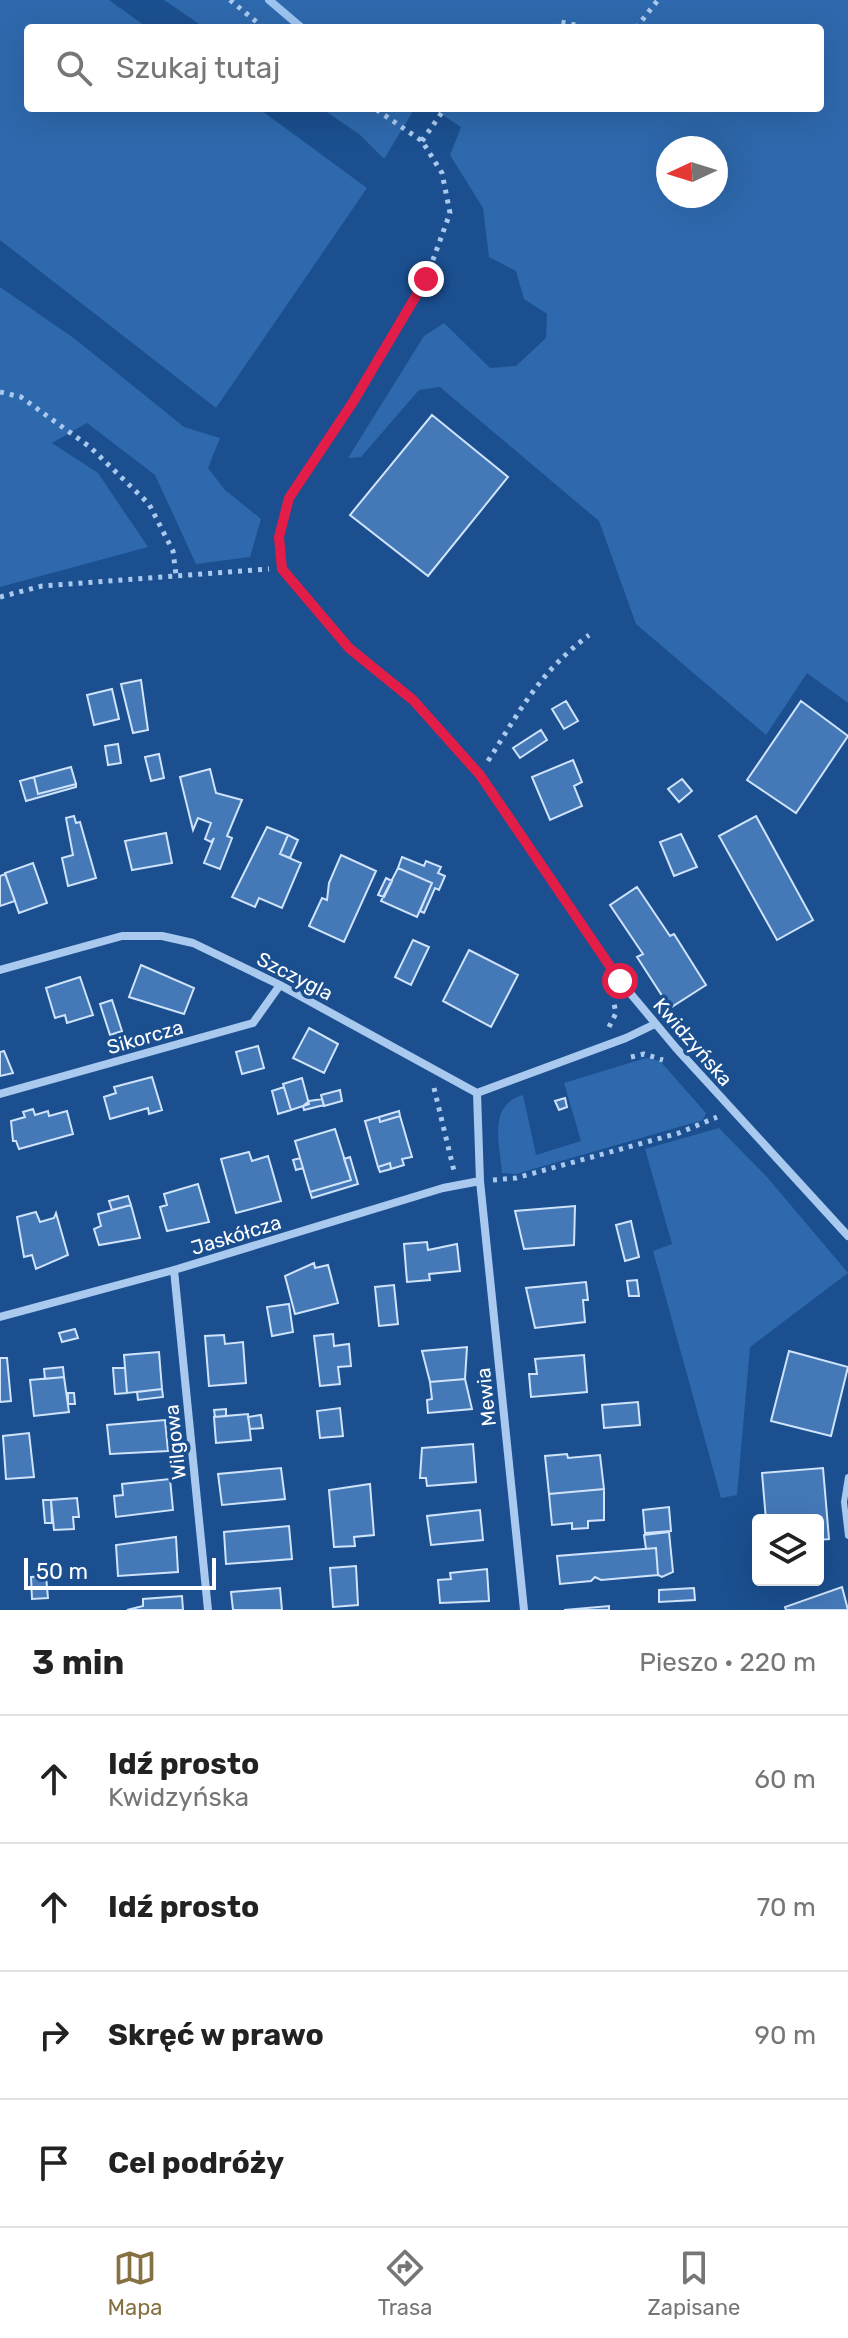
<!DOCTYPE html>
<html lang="pl">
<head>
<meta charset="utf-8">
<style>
	body { margin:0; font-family:Rubik,sans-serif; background:#f6f6f6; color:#222 }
	.controls { position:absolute; right:24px; bottom:24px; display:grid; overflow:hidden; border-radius:8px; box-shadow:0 8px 32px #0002 }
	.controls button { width:72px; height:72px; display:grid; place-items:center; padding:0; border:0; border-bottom:2px solid #e0e0e0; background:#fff; color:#222; font:40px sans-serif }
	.compass { position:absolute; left:656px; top:136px; width:72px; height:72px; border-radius:50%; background:#fff; box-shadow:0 8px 32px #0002; rotate:266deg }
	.scale { position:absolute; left:24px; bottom:20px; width:192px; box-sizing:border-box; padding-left:8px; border:4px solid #fff; border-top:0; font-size:22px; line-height:28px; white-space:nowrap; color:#fff; -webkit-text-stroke:6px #1b4f8f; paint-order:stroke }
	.stop { position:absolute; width:24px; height:24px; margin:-18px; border:6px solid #e11d48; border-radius:50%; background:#fff }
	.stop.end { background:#e11d48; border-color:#fff; box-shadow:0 2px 8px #0008 }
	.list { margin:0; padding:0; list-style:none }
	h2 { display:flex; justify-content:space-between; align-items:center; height:104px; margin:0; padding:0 32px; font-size:34px }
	h2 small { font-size:26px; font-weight:400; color:#767676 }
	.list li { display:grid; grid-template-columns:52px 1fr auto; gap:24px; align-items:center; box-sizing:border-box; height:128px; padding:0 32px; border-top:2px solid #e0e0e0 }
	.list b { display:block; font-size:30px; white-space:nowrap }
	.list p { margin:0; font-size:26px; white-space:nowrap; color:#767676 }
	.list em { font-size:26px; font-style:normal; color:#767676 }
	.icon { flex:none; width:44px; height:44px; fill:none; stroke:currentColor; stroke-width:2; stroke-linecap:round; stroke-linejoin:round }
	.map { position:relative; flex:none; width:848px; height:1610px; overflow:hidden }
	.search { position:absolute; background:#fff; box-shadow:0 8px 32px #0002; left:24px; right:24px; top:24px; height:88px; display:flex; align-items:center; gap:20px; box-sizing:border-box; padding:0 28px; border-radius:8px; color:#767676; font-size:30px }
	.sheet { height:616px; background:#fff }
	nav { display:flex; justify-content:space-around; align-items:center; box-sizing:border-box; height:112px; border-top:2px solid #e0e0e0; background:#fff; font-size:22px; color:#767676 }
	nav a { display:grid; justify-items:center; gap:4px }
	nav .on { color:#857141 }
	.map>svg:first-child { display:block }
	.green { fill:#2e69ad; fill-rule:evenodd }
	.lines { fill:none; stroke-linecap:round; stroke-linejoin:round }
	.stream { stroke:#9cc4f0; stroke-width:8 }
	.building { fill:#4478b7; stroke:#cfe3fa; stroke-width:2 }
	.path { stroke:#a9c9ee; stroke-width:5; stroke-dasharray:4 6; stroke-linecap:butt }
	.service { stroke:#a9c9ee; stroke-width:6 }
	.minor { stroke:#a9c9ee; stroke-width:8 }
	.route { stroke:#e11d48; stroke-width:10 }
	.labels { text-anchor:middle; stroke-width:7; stroke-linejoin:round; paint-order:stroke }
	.street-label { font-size:20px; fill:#fff; stroke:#1b4f8f }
</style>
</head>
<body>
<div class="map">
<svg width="848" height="1610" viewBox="0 0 848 1610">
	<rect width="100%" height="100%" fill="#1b4f8f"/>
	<path class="green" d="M0 0H109L148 28H28V108H258L367 188 216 408 0 240Z
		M164 0H848V703L807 673 766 735 636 624 599 521 440 387 419 390 361 457 348 458 424 336 444 323 490 368 516 366 546 338 547 314 524 299 516 271 489 257 483 208 450 155 461 127 432 108H820V28H205ZM668 148H716V196H668Z
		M321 108H415L384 159 359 134Z
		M0 287 75 339 184 427 220 438 208 468 225 490 261 519 250 557 196 564 155 475 87 423 52 443 98 473 148 547 0 587Z
		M646 1058 660 1061 706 1113 703 1120 516 1174 502 1173C500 1144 487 1105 523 1095L536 1155 581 1141 564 1083Z
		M719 1128 767 1177 848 1273 750 1347 737 1495 721 1498 653 1251 672 1244 645 1149Z"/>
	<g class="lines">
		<path class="stream" d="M269 0 302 28"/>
	</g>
	<path class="building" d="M432 415 508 477 428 576 350 515Z
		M141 680 148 730 133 733 121 684Z
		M112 689 119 719 94 725 87 695Z
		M566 701 578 721 564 729 552 709Z
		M801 701 848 736 796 813 747 780Z
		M541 730 547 740 520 758 513 748Z
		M118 744 121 763 108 765 105 746Z
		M159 754 164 778 151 781 145 757Z
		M573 760 582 782 574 786 582 806 550 820 532 777Z
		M71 767 76 784 38 794 34 777Z
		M210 769 216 793 242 800 227 836 232 838 220 869 204 863 214 838 211 842 205 839 211 823 198 818 193 830 180 777Z
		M34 777 38 794 76 784V787L26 801 20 781Z
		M682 779 692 791 679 802 668 789Z
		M74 816 76 823 80 822 96 878 68 886 62 858 73 855 66 818Z
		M756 816 813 920 777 940 719 836Z
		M267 827 288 835 280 854 301 863 282 908 259 898 255 907 232 897Z
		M166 833 172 863 132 870 125 841Z
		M681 834 697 867 674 876 660 842Z
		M288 835 298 840 290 858 280 854Z
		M341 855 376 871 344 942 309 926 322 898 327 900 329 883Z
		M402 857 424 866 426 861 441 867 438 873 445 876 439 890 435 888 424 913 420 911 432 883 398 868Z
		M33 863 47 903 19 913 5 873Z
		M398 868 432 883 417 917 381 901Z
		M5 874 15 901 0 906V876Z
		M386 878 392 881 384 897 378 895Z
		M637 887 670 936 674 934 706 985 670 1008 637 957 643 954 610 905Z
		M413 940 429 947 411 985 395 977Z
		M469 950 518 975 491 1027 443 1001Z
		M141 965 194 988 184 1014 129 997Z
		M80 977 93 1015 67 1023 65 1015 55 1018 46 988Z
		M112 1000 122 1031 110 1035 100 1004Z
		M309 1028 338 1044 324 1073 293 1058Z
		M258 1046 264 1068 242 1074 236 1052Z
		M4 1051 13 1073 0 1076V1052Z
		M152 1077 162 1110 149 1114 148 1108 110 1119 104 1097 116 1093 114 1087Z
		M302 1078 309 1104 291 1110 283 1084Z
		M284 1087 291 1110 278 1114 272 1091Z
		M340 1090 342 1101 324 1106 321 1095Z
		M565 1098 567 1107 559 1110 555 1101Z
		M322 1099 324 1105 304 1110 303 1106 309 1101Z
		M33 1109 35 1115 48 1111 49 1116 67 1111 73 1134 19 1149 16 1141H13L11 1121 25 1117 23 1112Z
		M399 1111 400 1116 380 1122 379 1117Z
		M400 1116 412 1157 402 1159 404 1165 391 1169 390 1163 378 1167 365 1121 379 1117 380 1122Z
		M335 1129 351 1180 310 1192 295 1141Z
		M249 1152 252 1161 268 1156 281 1201 236 1213 221 1159Z
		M350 1157 358 1184 312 1198 310 1192 351 1180 344 1159Z
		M300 1158 303 1168 296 1170 293 1160Z
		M390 1163 391 1169 380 1172 378 1167Z
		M198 1184 209 1222 167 1231 160 1207 167 1205 164 1194Z
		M128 1196 131 1205 112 1210 109 1201Z
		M131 1205 140 1238 99 1245 94 1229 101 1226 98 1214Z
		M575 1206 574 1245 524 1249 515 1211Z
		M36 1212 40 1222 54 1218 56 1213 68 1255 36 1269 32 1255 24 1257 17 1217Z
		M631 1221 639 1257 625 1261 616 1225Z
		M427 1242 428 1250 457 1244 460 1271 429 1274 430 1280 407 1282 404 1244Z
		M314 1263 315 1268 328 1265 338 1303 295 1314 285 1276Z
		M637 1280 639 1296H629L627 1281Z
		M586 1282 588 1300H583L585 1322 535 1328 526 1288Z
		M394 1285 398 1324 379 1326 375 1287Z
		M289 1304 293 1332 272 1336 267 1307Z
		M75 1329 78 1338 62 1342 59 1333Z
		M333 1334 334 1346 349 1344 351 1366 338 1367 340 1384 320 1386 314 1336Z
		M224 1335 225 1344 243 1342 246 1383 209 1386 205 1336Z
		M467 1347 465 1379 430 1382 422 1351Z
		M789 1351 848 1367 831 1436 771 1421Z
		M159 1352 162 1389 127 1393 124 1355Z
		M584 1355 587 1392 531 1397 529 1374H537L535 1359Z
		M0 1358H7L11 1401 0 1402Z
		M63 1367 64 1377 45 1379 44 1369Z
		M113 1368H125L127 1393 115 1394Z
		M64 1377 69 1412 34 1416 30 1380Z
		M465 1379 472 1409 428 1413 427 1400 432 1399 430 1382Z
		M162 1389 163 1397 138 1400 137 1392Z
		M68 1393H74L75 1404H68Z
		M638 1402 640 1425 604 1428 602 1405Z
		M340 1408 343 1436 320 1438 317 1411Z
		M226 1409V1416L215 1417 214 1410Z
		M248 1414 251 1440 216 1443 214 1417Z
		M261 1415 263 1428 250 1429 248 1417Z
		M165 1420 168 1451 110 1454 107 1425Z
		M29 1433 34 1477 6 1479 3 1436Z
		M473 1444 476 1482 427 1486 426 1478H420L422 1448Z
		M567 1454 568 1458 600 1455 604 1489 549 1494 545 1456Z
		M281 1468 285 1499 222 1505 218 1474Z
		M823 1468 829 1539 818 1540V1520H766L762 1473Z
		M170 1479 173 1510 116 1517 114 1496 123 1495 122 1484Z
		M370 1484 374 1535 354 1537 355 1546 334 1547 329 1490Z
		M604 1489V1520L588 1521V1528L572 1529V1523L552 1525 549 1494Z
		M77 1498 79 1517H73L74 1529 54 1530 51 1500Z
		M43 1500H51L52 1523H45Z
		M669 1507 671 1531 645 1533 643 1510Z
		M480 1510 483 1540 431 1545 427 1516Z
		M289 1526 292 1559 226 1564 224 1532Z
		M669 1532 673 1572 662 1577 658 1575 656 1548 646 1549 644 1535Z
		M176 1537 178 1572 118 1576 116 1545Z
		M656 1548 658 1575 601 1580 595 1577 591 1581 560 1584 557 1556Z
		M356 1566 358 1605 333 1607 330 1568Z
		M487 1569 489 1601 440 1603 438 1580 451 1579 450 1573Z
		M46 1576 48 1598 32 1599 31 1577Z
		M842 1587 848 1610H786L785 1607Z
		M280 1588 282 1610H233L231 1592Z
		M694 1588 695 1600 659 1602V1590Z
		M182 1596 183 1610H127L143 1606V1599Z
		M609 1606V1610H564Z"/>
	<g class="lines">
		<path class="path" d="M230 0 264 28
			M554 28 560 22 591 28
			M636 28 658 0
			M422 141 445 108
			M360 391 426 279 450 213 442 173 422 141 374 108
			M0 392 21 397 90 447 149 504 173 551 176 575
			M0 597 42 586 269 569
			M488 761C521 709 539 673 589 635
			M609 1027 616 1013 613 999
			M631 1057 644 1054 663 1060
			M434 1088 454 1171
			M493 1180 516 1178 679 1133 717 1117"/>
		<path class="service" d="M353 402 289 498 279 537 282 569 349 648 413 700 480 775
			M848 1477 844 1502 848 1536"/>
		<path class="minor" d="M480 775 620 981 676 1048 848 1236
			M0 970 122 936H162L193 943 280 985 477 1093
			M477 1093 480 1181 524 1610
			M477 1093 626 1038 655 1024
			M0 1094 253 1023 280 985
			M174 1270 208 1610
			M0 1317 174 1270 443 1188 480 1181"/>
	</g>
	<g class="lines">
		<path class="route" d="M426 279 353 402 289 498 279 537 282 569 349 648 413 700 480 775 620 981"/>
	</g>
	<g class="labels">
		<g class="street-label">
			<text transform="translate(295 976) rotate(27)" y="7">Szczygla</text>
			<text transform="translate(145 1037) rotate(-16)" y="7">Sikorcza</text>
			<text transform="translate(693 1042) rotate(49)" y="7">Kwidzyńska</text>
			<text transform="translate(236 1235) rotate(-17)" y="7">Jaskółcza</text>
			<text transform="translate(486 1397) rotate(-96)" y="7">Mewia</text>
			<text transform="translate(175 1442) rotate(-96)" y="7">Wilgowa</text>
		</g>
	</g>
</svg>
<div class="controls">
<button><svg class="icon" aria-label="layers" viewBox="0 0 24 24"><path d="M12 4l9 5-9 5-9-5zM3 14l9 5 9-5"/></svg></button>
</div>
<svg class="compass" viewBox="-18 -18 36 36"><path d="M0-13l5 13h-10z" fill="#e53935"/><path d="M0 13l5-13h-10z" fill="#767676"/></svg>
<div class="scale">50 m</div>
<div class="stop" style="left:620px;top:981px"></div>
<div class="stop end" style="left:426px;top:279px"></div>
<div class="search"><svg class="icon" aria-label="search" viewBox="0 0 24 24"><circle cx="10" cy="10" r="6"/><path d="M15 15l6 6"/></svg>Szukaj tutaj</div>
</div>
<section class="sheet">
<h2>3 min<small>Pieszo · 220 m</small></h2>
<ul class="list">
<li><svg class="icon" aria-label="ahead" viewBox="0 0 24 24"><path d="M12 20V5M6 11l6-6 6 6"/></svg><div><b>Idź prosto</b><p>Kwidzyńska</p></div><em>60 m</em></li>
<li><svg class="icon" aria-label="ahead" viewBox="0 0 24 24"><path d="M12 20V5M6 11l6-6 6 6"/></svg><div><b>Idź prosto</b></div><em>70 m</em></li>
<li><svg class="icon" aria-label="right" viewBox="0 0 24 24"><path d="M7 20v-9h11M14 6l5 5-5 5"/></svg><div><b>Skręć w prawo</b></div><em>90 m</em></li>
<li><svg class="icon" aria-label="arrive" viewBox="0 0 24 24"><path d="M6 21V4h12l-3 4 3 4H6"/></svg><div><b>Cel podróży</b></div></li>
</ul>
</section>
<nav>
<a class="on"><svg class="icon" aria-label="map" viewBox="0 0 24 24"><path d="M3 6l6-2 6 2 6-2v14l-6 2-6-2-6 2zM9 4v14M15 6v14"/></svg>Mapa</a>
<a><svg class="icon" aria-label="directions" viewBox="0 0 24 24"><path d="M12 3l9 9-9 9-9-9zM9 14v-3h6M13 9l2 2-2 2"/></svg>Trasa</a>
<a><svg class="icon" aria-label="saved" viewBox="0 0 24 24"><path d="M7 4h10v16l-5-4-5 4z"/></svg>Zapisane</a>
</nav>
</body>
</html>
